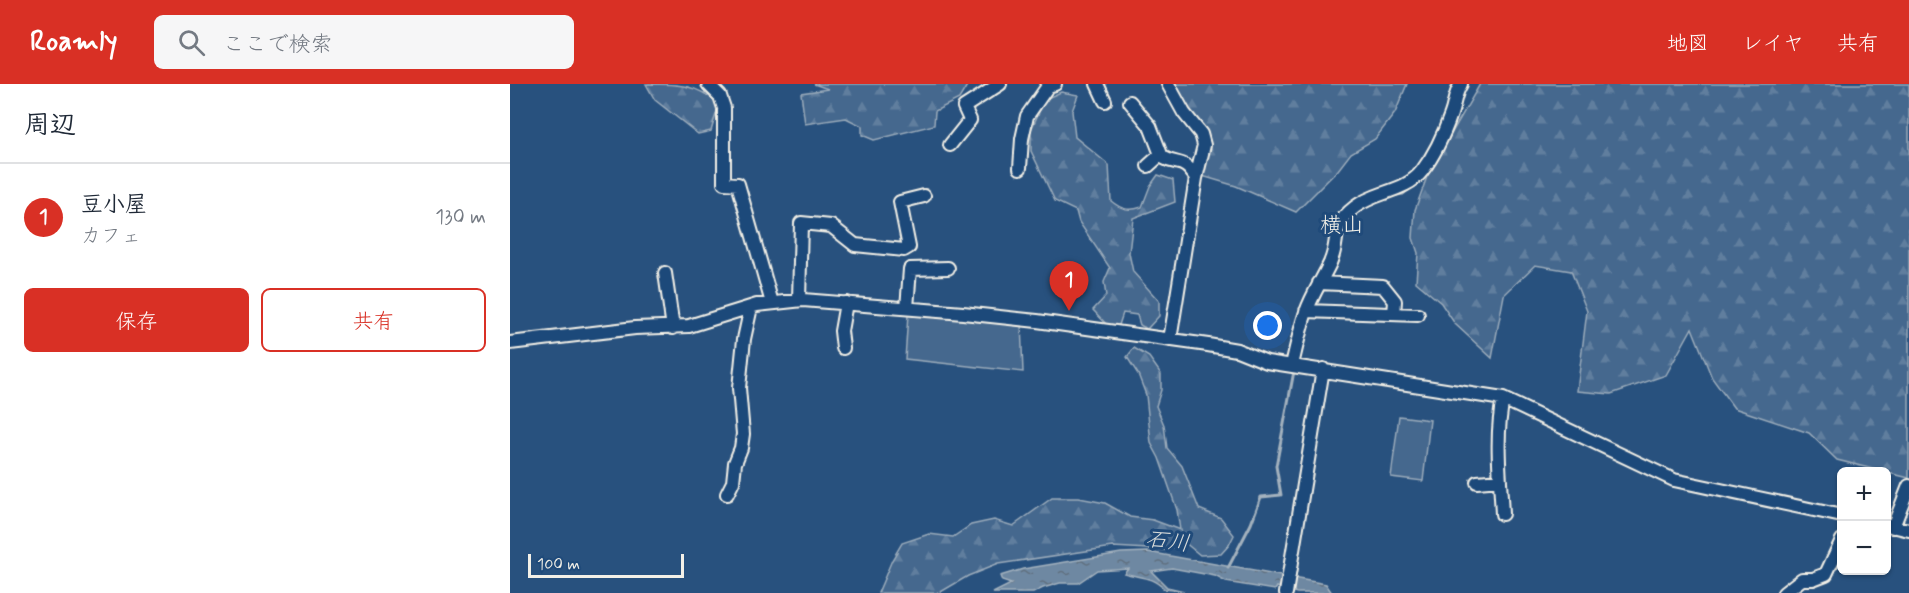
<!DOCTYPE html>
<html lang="ja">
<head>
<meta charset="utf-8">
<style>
	body { margin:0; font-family:Mynerve,"Klee One",sans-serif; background:#f6f6f7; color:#1f2937 }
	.controls { position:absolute; right:18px; bottom:18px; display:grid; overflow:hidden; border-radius:9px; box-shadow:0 2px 4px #0004 }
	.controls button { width:54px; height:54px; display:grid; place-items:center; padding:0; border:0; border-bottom:2px solid #e0e1e3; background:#fff; color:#1f2937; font:30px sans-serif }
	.scale { position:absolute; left:18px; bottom:15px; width:156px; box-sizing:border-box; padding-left:6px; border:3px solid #f4f1e8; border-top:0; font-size:16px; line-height:21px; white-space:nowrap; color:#f4f1e8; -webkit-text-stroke:4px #1f4a7a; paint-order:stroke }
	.you { position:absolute; left:758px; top:242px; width:21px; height:21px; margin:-15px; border:4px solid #fff; border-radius:50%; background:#1a73e8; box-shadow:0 0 0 9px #1a73e833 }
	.badge { display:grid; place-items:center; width:39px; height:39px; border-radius:50%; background:#d93025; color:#fff; font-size:20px; font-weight:700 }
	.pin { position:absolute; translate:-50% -50px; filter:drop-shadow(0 2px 3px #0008) }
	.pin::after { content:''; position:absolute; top:32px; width:21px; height:18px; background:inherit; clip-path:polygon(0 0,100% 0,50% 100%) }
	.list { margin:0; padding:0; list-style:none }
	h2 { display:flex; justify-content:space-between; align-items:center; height:78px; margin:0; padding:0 24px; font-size:26px }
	h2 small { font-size:20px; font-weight:400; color:#747a83 }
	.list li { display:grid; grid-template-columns:39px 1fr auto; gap:18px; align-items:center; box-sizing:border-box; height:108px; padding:0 24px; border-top:2px solid #e0e1e3 }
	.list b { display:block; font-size:22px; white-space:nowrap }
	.list p { margin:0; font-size:20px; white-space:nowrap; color:#747a83 }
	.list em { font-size:20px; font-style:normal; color:#747a83 }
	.actions { display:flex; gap:12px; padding:18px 24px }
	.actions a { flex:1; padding:14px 0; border:2px solid #d93025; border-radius:9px; text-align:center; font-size:21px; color:#d93025 }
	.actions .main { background:#d93025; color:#fff }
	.icon { flex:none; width:33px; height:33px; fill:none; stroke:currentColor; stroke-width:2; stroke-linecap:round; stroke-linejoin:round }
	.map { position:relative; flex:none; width:1399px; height:509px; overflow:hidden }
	header { display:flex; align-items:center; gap:36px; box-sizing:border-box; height:84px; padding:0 30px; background:#d93025; color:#fff }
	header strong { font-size:28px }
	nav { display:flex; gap:33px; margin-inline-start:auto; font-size:21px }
	.search { width:420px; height:54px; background:#f6f6f7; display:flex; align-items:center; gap:15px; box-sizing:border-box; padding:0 21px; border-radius:9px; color:#747a83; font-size:22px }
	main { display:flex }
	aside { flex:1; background:#fff }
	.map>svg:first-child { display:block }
	.forest { fill:url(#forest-firs); stroke:#9cacbb; stroke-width:1.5 }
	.pitch { fill:#45688e; stroke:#9cacbb; stroke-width:1.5 }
	.water { fill:url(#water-ripples); stroke:#a4b2be; stroke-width:1.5 }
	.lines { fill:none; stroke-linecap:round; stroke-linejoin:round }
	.stream { stroke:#a4b2be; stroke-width:3 }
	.minor-casing { stroke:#f4f1e8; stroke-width:16 }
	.minor { stroke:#1f4a7a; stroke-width:12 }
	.labels { text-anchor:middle; stroke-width:6; stroke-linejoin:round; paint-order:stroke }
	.neighbourhood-label { font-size:22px; fill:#f4f1e8; stroke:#1f4a7a }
	.water-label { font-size:22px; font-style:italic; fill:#d9dcda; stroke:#1f4a7a }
</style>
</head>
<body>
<header>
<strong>Roamly</strong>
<div class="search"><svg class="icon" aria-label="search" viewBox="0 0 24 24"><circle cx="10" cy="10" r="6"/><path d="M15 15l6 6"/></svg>ここで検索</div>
<nav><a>地図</a><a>レイヤ</a><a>共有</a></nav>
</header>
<main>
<aside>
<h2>周辺<small></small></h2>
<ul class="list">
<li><span class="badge">1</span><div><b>豆小屋</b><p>カフェ</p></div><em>130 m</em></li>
</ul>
<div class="actions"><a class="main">保存</a><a>共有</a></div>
</aside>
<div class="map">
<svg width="1399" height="509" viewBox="0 0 1399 509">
	<defs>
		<pattern id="forest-firs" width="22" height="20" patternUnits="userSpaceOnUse" patternTransform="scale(1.5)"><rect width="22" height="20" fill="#45688e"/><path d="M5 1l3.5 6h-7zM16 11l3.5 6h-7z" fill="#607e9e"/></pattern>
		<pattern id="water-ripples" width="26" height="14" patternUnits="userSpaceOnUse" patternTransform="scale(1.5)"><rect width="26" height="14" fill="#6e88a2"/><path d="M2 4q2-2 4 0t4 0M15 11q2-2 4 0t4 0" fill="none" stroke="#5f6e7d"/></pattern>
	</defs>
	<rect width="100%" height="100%" fill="#28517e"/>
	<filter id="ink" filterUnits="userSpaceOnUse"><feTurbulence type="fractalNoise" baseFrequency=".0167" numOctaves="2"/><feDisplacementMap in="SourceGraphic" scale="12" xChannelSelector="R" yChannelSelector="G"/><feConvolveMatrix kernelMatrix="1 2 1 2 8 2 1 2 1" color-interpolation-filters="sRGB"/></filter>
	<g filter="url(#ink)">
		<path class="forest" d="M136 0C168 0 187 0 209 20L201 47 188 50 145 16Z
			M304 0H458L449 15 425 27 424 41 364 56 352 51V42L336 34 295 40 291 9 318 5Z
			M664 0H897L885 29 865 55 841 69 828 86 786 128 726 102 692 92 700 58 678 25Z
			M970 0H1399V394L1327 376 1299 349 1224 324 1202 294 1182 244 1156 291 1101 310 1067 307 1077 227 1061 187 1025 181 994 211 982 274 945 240 931 219 906 198 908 169 903 154 905 126 918 90Z
			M551 8 568 11 562 27 565 53 599 81 601 117C612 126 619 127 632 123L640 102 648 91 663 96 665 118 623 134 619 169 623 188 649 217V232L637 245 630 241 627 231 613 229 609 241 599 243 583 226 596 212 594 198 600 184 569 138 566 127 545 117 521 67V46L535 15Z
			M624 264 639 273 651 290V306L646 322 654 341 657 364 672 382 689 425 711 434 724 451 719 461 711 470 690 471 674 458 656 466 603 463 488 480 458 492 429 509H368L382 476 392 459 419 450 443 453 461 441 484 436 503 442 542 414H569L595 419 620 433 643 436 670 446 667 426 649 374 641 359 636 311 628 290 617 273Z"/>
		<path class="pitch" d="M398 231 511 240 513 288 395 275Z
			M889 332 920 336 913 397 881 393Z"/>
		<path class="water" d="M638 468 816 500 822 509H787L767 503 765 506 716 498 705 492 662 484 641 487 657 503 674 507 654 505C642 492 630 494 614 489L618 484 587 486 568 499H550L533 504 523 509H483L501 500 492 497 490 492 513 485 611 469Z"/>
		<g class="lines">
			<path class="stream" d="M881 112 893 110 899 105
				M718 484 741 440 751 413 771 411 766 382 784 287"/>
			<defs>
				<path id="minor" d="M198 0 210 12 214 24V99L228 100 262 219
					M587 0 595 17
					M658 0 674 29 691 50 694 61 686 94 660 256
					M620 18 640 42 652 73C669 83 673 73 686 94
					M440 61 460 36 454 23 490 0
					M638 82 648 73H652
					M510 84 512 55 517 32 538 2 545 0
					M155 189 163 244
					M809 199 873 202 885 217 884 230
					M289 216 291 139 321 142 345 161 394 166 399 163 390 118 414 112
					M397 224 400 185 438 184
					M796 227 908 231
					M0 259 125 244 179 242 247 221 293 216 453 229 527 237 698 261 727 266 757 278 993 315 1164 396 1332 432
					M333 264 331 247 336 219
					M782 281C786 264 790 245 796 228 802 211 812 196 820 179 831 154 819 143 845 123 866 107 896 108 912 87 925 70 934 50 941 30 945 19 944 11 951 0
					M967 398 990 396
					M217 410 223 398 225 379 231 364 233 350 229 304 234 255 241 223
					M992 430C990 392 985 352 993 315
					M1378 441 1399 446
					M1383 443 1399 402
					M776 509 813 285
					M1274 509 1292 495H1303L1316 490 1332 456"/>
			</defs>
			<use href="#minor" class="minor-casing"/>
			<use href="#minor" class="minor"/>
		</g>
	</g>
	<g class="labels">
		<g class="neighbourhood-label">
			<text x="832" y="148">横山</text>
		</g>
		<g class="water-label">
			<text transform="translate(658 456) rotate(7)" y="8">石川</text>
		</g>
	</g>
</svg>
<div class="controls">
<button>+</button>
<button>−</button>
</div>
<div class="scale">100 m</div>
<div class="you"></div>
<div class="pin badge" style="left:559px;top:227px">1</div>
</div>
</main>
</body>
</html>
